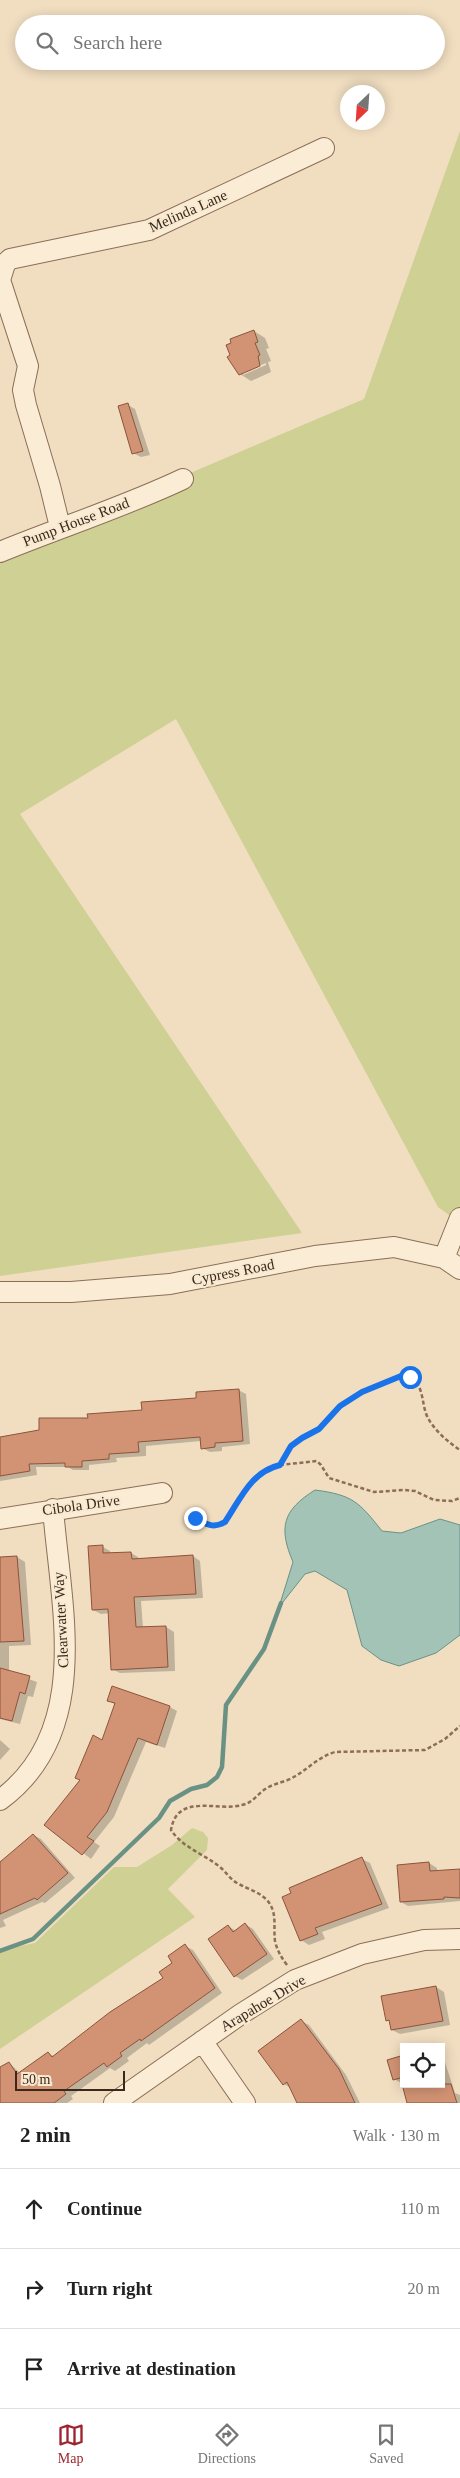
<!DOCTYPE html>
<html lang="en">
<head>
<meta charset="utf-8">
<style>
	body { margin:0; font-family:Georgia,serif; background:#f6f6f6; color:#222 }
	.controls { position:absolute; right:15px; bottom:15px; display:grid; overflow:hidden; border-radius:0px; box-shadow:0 2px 12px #0003 }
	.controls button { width:45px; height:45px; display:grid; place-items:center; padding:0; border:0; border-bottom:1px solid #e0e0e0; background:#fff; color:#222; font:25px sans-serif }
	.compass { position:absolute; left:340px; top:85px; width:45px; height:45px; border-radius:50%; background:#fff; box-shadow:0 2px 12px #0003; rotate:205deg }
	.scale { position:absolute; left:15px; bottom:12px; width:110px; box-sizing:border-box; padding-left:5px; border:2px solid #3a281c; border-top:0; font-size:14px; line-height:18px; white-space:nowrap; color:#3a281c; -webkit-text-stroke:4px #f8e9d1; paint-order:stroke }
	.stop { position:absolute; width:15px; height:15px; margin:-11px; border:4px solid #1a73e8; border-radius:50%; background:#fff }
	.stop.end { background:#1a73e8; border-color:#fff; box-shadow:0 1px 5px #0008 }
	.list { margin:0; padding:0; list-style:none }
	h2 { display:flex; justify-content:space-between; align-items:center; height:65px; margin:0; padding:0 20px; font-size:21px }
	h2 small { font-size:16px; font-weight:400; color:#767676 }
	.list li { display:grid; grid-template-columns:32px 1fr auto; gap:15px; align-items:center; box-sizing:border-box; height:80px; padding:0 20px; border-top:1px solid #e0e0e0 }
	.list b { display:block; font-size:19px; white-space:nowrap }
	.list em { font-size:16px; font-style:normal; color:#767676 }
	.icon { flex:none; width:28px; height:28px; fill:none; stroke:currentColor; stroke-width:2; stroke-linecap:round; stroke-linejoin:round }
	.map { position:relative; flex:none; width:460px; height:2103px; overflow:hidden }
	.search { position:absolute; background:#fff; box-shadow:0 2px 12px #0003; left:15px; right:15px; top:15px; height:55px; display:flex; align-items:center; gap:12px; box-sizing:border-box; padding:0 18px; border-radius:28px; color:#767676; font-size:19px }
	.sheet { height:305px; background:#fff }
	nav { display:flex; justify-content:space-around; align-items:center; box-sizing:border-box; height:70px; border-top:1px solid #e0e0e0; background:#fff; font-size:14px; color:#767676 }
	nav a { display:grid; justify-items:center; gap:2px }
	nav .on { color:#9f232f }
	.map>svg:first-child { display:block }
	.green { fill:#ced094 }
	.water { fill:#a4c3b7; stroke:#6a9284 }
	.shadow { fill:#0003; fill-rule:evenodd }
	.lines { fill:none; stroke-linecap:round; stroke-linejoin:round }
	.stream { stroke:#6a9284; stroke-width:4.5 }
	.building { fill:#d29374; stroke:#8c543b }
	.minor-casing { stroke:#8c6e57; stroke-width:22 }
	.path { stroke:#8c6e57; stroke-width:2.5; stroke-dasharray:4 2.5; stroke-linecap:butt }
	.minor { stroke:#fbecd5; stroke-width:20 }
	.route { stroke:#1a73e8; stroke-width:6 }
	.labels { text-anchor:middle; stroke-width:4; stroke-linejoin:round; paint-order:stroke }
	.street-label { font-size:15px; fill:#3a281c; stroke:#f8e9d1 }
</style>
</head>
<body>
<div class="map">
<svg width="460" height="2103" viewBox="0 0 460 2103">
	<rect width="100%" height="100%" fill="#f1dec1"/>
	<path class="green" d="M460 131V1223L438 1207 176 719 20 814 302 1233 0 1276V554L364 399Z
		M192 1828 203 1832 208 1838 207 1850 168 1889 195 1917 0 2049V1950L35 1943 114 1867H137L172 1845Z"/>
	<path class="water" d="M315 1490C353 1495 359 1502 382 1531L401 1533 440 1519 460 1525V1635L436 1653 399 1666 381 1660 362 1646 347 1590 315 1571 305 1574 279 1607 293 1562C278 1527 283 1510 315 1490Z"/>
	<path class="shadow" d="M254 331 265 338 269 348 266 349 271 361 268 362 271 372 251 381 240 374 229 357ZM266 363V365L243 375V372Z
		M128 405 135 409 150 455 141 457 133 453Z
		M238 1390 246 1394 250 1444 222 1447V1451L210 1452 202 1448 201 1441 146 1446V1456L116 1458 117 1462 89 1465V1470H73L68 1467H36L37 1475 0 1481V1439L89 1419 143 1411Z
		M103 1547 110 1551V1554L131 1553 138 1557 139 1560 193 1556 200 1561 203 1598 141 1601 143 1628 166 1627 174 1632 175 1671 120 1673 112 1669 110 1613 101 1614 93 1610Z
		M17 1557 25 1562 31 1645 9 1646V1672L37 1682 33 1697 28 1696 20 1724 0 1719V1558Z
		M108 1700 170 1707 177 1711 165 1748 146 1742 114 1817 94 1842 100 1846 91 1859 45 1824 82 1780 103 1741 116 1705Z
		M0 1740 10 1749 0 1760Z
		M33 1835 41 1839 75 1878 45 1903 42 1902 3 1920 6 1926 0 1928V1861L7 1858Z
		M362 1859 370 1863 389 1908 322 1932 325 1939 309 1945 301 1940Z
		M429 1863 437 1868V1872L460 1871V1901L408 1906 401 1902Z
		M245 1924 253 1929 274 1959 242 1980 235 1976 228 1926 236 1931Z
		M185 1946 193 1950 222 1993 149 2045 147 2043 127 2058 129 2061 115 2071 110 2068 71 2096 73 2099 67 2103H0V2069L9 2063 20 2073 48 2053 55 2057 165 1978Z
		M436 1987 444 1992 450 2025 400 2034 392 2030 391 2022 387 2020Z
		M301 2021 309 2025 346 2075 360 2103H299L292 2089 284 2084Z
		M441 2050 455 2093 460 2095V2103H409L403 2084 394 2079 404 2056V2084H441Z"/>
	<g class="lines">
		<path class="stream" d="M0 1951 33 1939 159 1818 170 1801 191 1789 207 1785 217 1777 222 1767 226 1705 264 1649 281 1603"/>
	</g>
	<path class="building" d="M254 330 258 342 255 343 260 355 258 356 260 366 239 375 227 357 230 355 226 345 231 343 230 339Z
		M128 403 143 451 132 454 118 406Z
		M239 1389 243 1441 215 1443V1447L201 1449 200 1437 138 1442 139 1452 109 1454V1459L82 1461V1467H65V1463L29 1464 30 1471 0 1476V1437L39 1430V1418H88L87 1414 142 1410 141 1402 196 1398V1392Z
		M103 1545V1553L131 1552 132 1559 193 1555 196 1594 134 1597 136 1627 166 1626 168 1667 111 1670 108 1609 92 1610 88 1546Z
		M17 1556 24 1641 0 1642V1557Z
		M0 1668 30 1676 25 1694 20 1692 12 1721 0 1718Z
		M112 1686 170 1706 157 1745 138 1738 107 1812 87 1837 94 1841 82 1855 44 1825 80 1780 75 1778 93 1735 102 1740 115 1703 107 1701Z
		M33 1834 68 1873 37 1900 35 1898 0 1914V1862Z
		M362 1857 382 1904 315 1928 318 1934 300 1941 282 1897 291 1893 289 1888Z
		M429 1862 430 1871 460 1869V1898L444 1897V1899L400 1902 397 1865Z
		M245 1923 267 1954 234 1977 208 1939 228 1925 233 1932Z
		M185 1944 215 1988 141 2041 140 2039 120 2053 122 2056 107 2067 104 2063 64 2091 66 2094 54 2103H0V2067L9 2062 17 2074 48 2052 52 2057 110 2012 163 1978 159 1972 172 1963 168 1956Z
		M436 1986 443 2021 391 2030 389 2020 386 2021 381 1996Z
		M301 2019 339 2069 355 2103H297L287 2082 283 2085 258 2051Z
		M404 2055V2077L393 2080 387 2060Z
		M402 2084H451L457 2103H407Z"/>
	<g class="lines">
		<defs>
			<path id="minor" d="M0 280 5 264 10 259 149 230 324 148
				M0 280 28 366 23 390 26 405 50 486 60 527
				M0 552C61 527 124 507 183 479
				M444 1258 460 1218
				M0 1292H71L170 1284 315 1256 394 1247 444 1258 460 1269
				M0 1519 162 1493
				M0 1800C93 1732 61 1608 53 1509
				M202 2041 245 2103
				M114 2103 241 2014 295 1980 362 1954 424 1940 460 1939"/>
		</defs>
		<use href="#minor" class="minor-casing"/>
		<path class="path" d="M280 1465 317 1461 321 1465 329 1478 374 1492 404 1490 415 1491 434 1500 452 1501 460 1498
			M195 1517C206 1524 213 1529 225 1522 241 1498 251 1472 280 1465 284 1459 287 1450 292 1445 299 1438 309 1436 318 1430 327 1424 332 1412 341 1405 352 1397 398 1371 410 1377 425 1385 421 1406 428 1418 435 1431 448 1442 460 1450
			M287 1965C281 1957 277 1950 275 1941 273 1926 278 1913 267 1900 258 1891 247 1889 237 1883 230 1879 226 1872 220 1867 204 1854 183 1848 171 1830 177 1792 219 1812 242 1805 253 1803 258 1793 267 1788 275 1783 285 1782 292 1778 307 1770 318 1757 335 1752L425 1750 445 1739 460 1726"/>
		<use href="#minor" class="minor"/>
	</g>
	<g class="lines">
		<path class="route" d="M195 1518C206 1524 213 1529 225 1522 241 1498 251 1472 280 1465L291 1446 302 1438 319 1429 340 1406 362 1392 401 1376 410 1377"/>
	</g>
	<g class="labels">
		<g class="street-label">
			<text transform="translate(188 211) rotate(-24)" y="5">Melinda Lane</text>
			<text transform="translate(76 522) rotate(-21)" y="5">Pump House Road</text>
			<text transform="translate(233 1272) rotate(-11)" y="5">Cypress Road</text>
			<text transform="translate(81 1505) rotate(-8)" y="5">Cibola Drive</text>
			<text transform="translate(61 1620) rotate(-93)" y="5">Clearwater Way</text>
			<text transform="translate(263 2003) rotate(-31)" y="5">Arapahoe Drive</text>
		</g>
	</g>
</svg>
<div class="controls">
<button><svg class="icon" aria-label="locate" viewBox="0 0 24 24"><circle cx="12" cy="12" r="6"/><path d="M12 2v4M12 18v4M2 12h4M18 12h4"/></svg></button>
</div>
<svg class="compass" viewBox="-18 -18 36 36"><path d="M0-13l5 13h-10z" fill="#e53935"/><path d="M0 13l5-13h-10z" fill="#767676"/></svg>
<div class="scale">50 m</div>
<div class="stop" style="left:410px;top:1377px"></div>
<div class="stop end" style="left:195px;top:1518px"></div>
<div class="search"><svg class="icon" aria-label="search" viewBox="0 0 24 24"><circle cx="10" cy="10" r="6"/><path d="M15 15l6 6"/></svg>Search here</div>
</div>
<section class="sheet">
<h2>2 min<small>Walk · 130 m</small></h2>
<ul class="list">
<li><svg class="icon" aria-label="ahead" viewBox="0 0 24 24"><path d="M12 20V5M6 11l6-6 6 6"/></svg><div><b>Continue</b></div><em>110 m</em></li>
<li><svg class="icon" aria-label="right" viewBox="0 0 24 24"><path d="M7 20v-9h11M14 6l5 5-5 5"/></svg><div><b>Turn right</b></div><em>20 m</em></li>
<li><svg class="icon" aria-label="arrive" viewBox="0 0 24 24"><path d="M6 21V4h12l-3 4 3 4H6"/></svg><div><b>Arrive at destination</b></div></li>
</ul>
</section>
<nav>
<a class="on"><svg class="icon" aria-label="map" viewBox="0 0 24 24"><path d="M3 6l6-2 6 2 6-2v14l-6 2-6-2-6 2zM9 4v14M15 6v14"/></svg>Map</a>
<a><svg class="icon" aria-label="directions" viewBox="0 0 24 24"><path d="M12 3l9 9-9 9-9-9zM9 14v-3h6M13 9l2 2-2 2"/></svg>Directions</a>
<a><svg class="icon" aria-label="saved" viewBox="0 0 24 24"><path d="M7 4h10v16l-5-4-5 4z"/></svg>Saved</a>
</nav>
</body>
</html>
